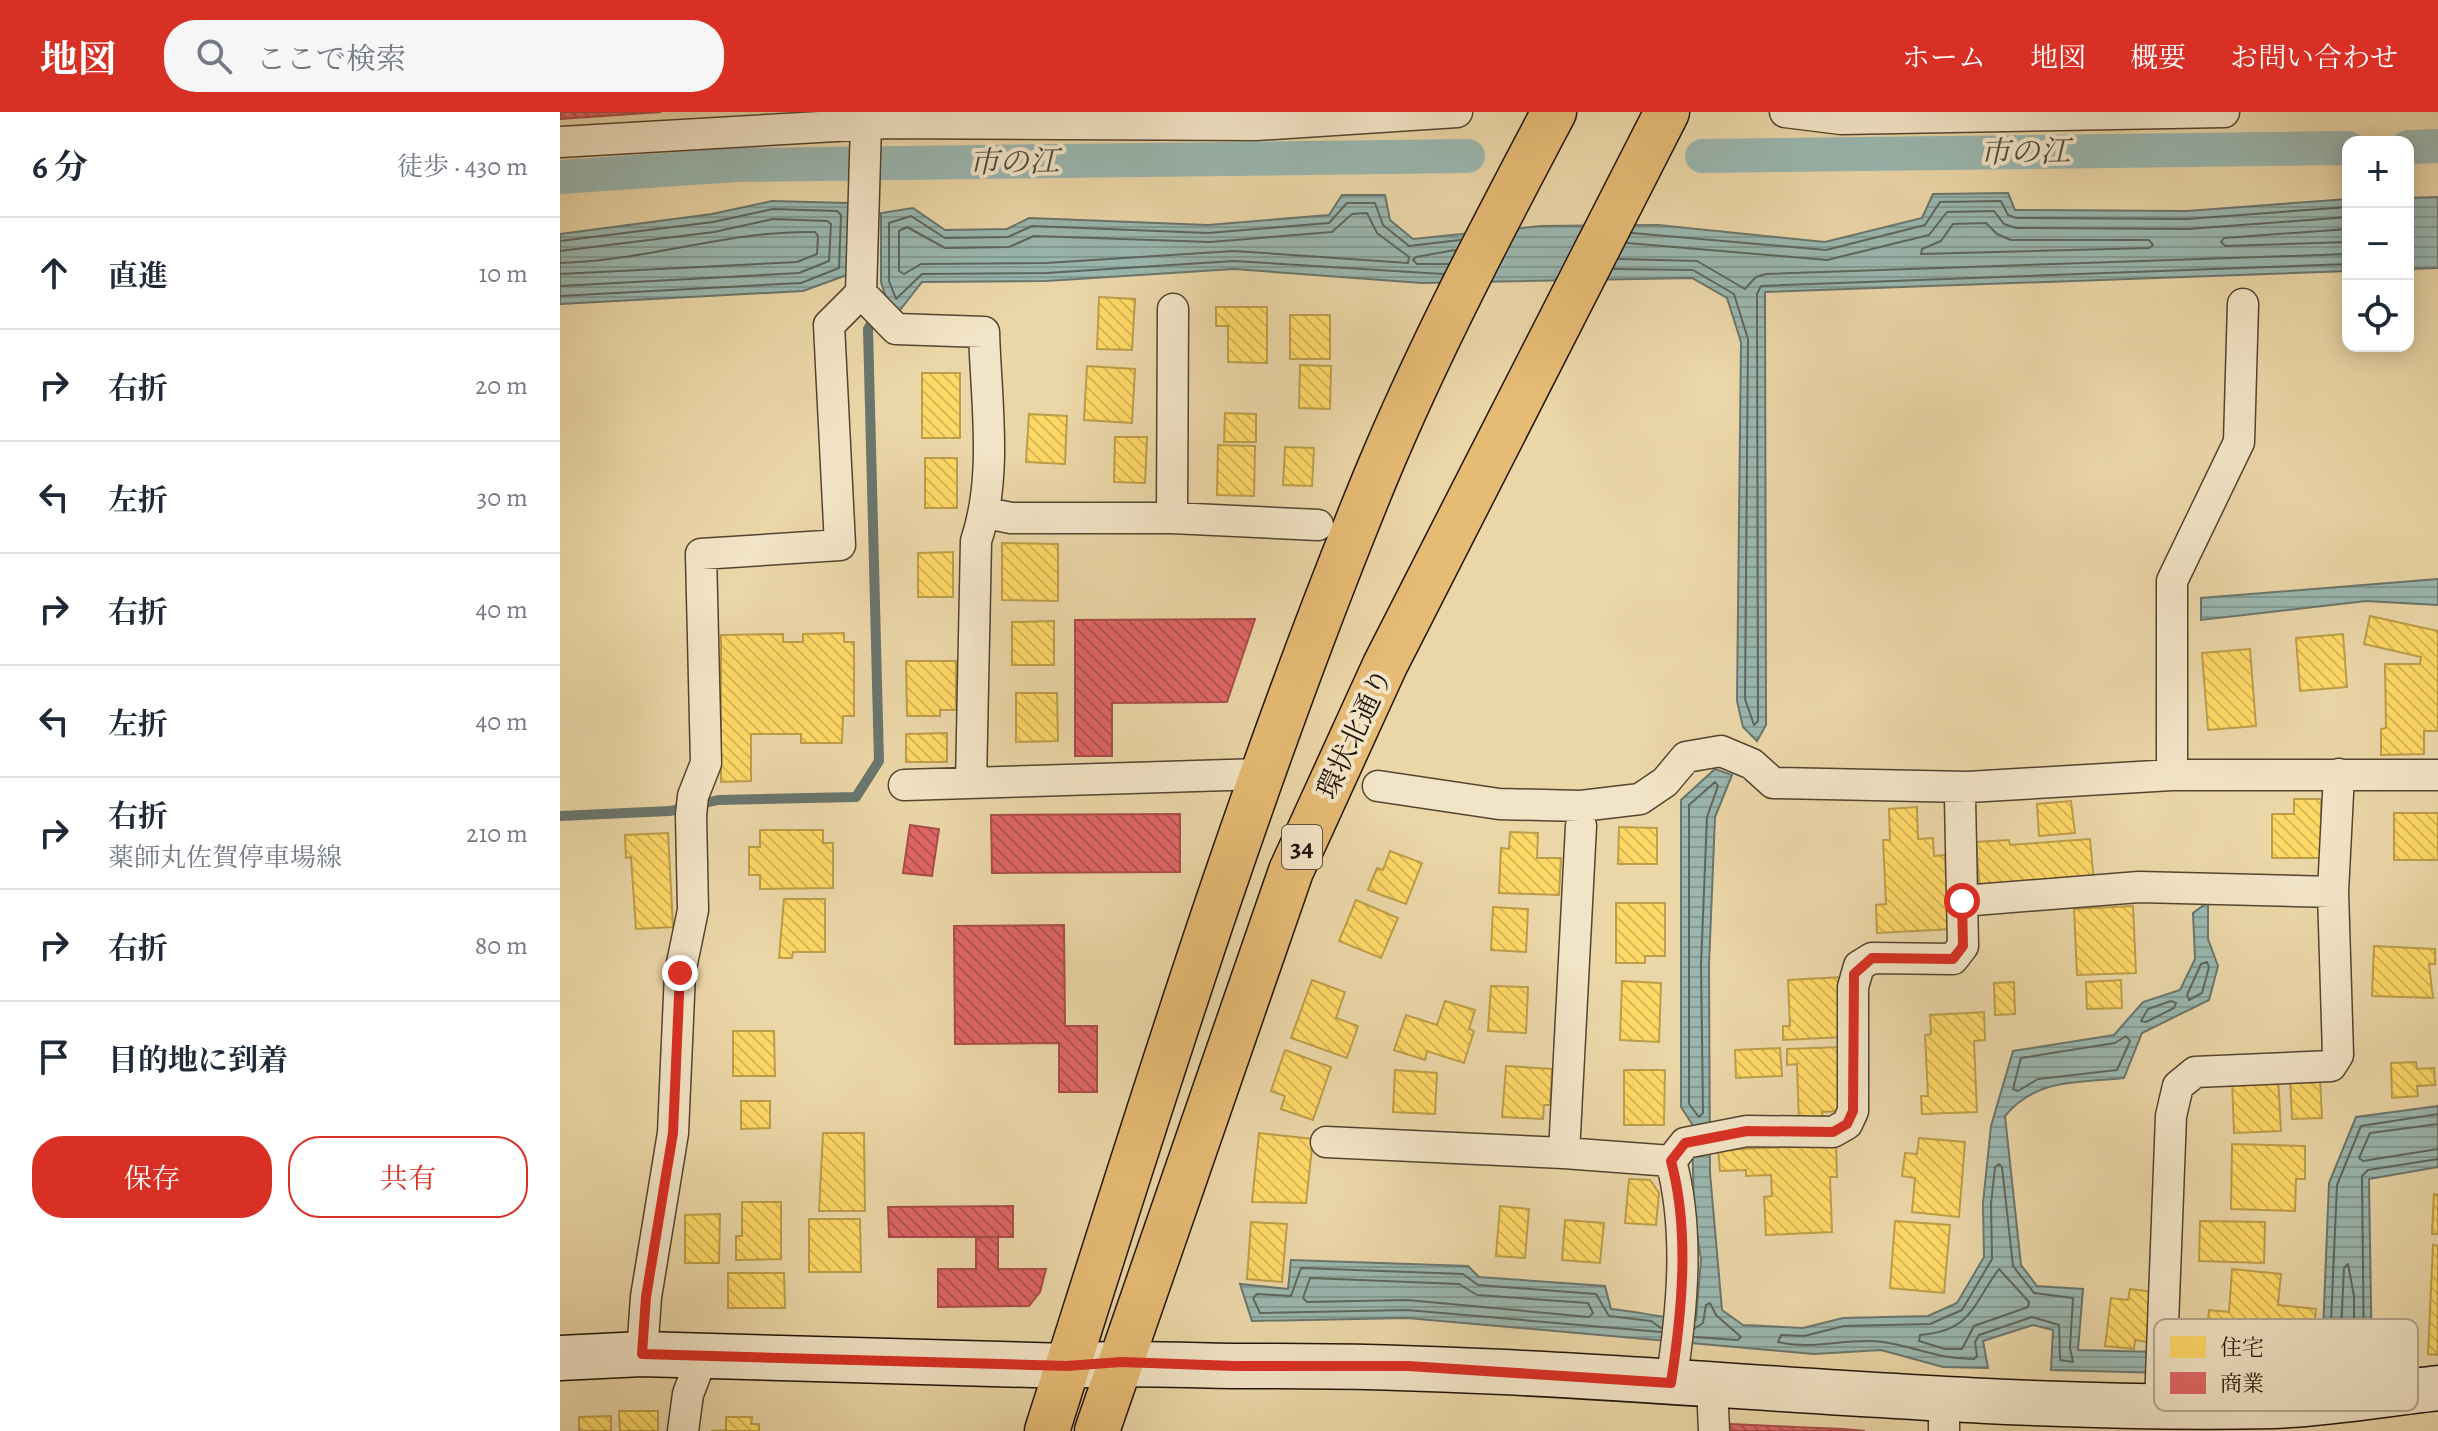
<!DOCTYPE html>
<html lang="ja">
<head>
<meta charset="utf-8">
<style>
	body { margin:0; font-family:Alegreya,"Noto Serif JP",serif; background:#f6f6f7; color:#1f2937 }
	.controls { position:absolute; right:24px; top:24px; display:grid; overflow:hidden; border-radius:16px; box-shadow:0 4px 20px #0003 }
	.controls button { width:72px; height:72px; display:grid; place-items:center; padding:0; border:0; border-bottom:2px solid #e0e1e3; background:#fff; color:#1f2937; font:40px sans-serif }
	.stop { position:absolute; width:24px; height:24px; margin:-18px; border:6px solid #d93025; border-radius:50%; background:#fff }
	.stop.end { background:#d93025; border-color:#fff; box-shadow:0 2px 8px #0008 }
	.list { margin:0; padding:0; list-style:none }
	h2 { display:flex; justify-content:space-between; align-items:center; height:104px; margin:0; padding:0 32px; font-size:34px }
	h2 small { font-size:26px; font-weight:400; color:#747a83 }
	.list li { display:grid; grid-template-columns:52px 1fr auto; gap:24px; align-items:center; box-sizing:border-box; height:112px; padding:0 32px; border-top:2px solid #e0e1e3 }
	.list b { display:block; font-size:30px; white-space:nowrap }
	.list p { margin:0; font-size:26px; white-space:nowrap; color:#747a83 }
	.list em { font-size:26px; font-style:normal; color:#747a83 }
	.actions { display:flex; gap:16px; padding:24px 32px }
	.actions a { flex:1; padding:18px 0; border:2px solid #d93025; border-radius:32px; text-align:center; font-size:28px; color:#d93025 }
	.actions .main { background:#d93025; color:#fff }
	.icon { flex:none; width:44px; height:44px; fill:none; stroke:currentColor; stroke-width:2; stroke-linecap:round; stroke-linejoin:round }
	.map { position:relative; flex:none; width:1878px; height:1319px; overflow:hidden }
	header { display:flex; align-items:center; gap:48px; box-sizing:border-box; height:112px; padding:0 40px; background:#d93025; color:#fff }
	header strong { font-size:38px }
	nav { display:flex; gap:44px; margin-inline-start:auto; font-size:28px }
	.search { width:560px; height:72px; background:#f6f6f7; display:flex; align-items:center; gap:20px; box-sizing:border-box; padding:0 28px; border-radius:32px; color:#747a83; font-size:30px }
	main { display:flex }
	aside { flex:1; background:#fff }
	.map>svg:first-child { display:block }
	.water { fill:url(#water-rules); stroke:#6a766d; stroke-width:2 }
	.homes { fill:url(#homes-back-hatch); stroke:#bc9e4a; stroke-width:2 }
	.shops { fill:url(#shops-back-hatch); stroke:#a74e4a; stroke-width:2 }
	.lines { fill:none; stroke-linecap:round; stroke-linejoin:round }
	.shore { stroke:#5e665c; stroke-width:2 }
	.stream { stroke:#6a766d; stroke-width:10 }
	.canal { stroke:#9ab7b0; stroke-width:34 }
	.minor-casing { stroke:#544530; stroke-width:33 }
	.secondary-casing { stroke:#211508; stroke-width:47 }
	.trunk-casing { stroke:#211508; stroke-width:47 }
	.minor { stroke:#f2e4c6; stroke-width:30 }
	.secondary { stroke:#f2e4c6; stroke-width:44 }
	.trunk { stroke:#e6bb74; stroke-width:44 }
	.route { stroke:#d93025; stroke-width:10 }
	.labels { text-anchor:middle; stroke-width:8; stroke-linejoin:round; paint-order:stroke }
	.shield { fill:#f2e4c6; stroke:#605341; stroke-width:2 }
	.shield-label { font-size:26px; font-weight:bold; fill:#211508 }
	.street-label { font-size:28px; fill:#211508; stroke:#f2e4c6 }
	.water-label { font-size:30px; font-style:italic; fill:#4b4e43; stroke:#f2e4c6 }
	.key { fill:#f2e4c6; stroke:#b3a68d; stroke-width:2 }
	.key-label { font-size:22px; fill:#211508 }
</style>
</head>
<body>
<header>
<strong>地図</strong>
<div class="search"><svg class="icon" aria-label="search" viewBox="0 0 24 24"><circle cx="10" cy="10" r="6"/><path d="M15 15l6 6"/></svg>ここで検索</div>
<nav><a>ホーム</a><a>地図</a><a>概要</a><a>お問い合わせ</a></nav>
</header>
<main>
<aside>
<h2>6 分<small>徒歩 · 430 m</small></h2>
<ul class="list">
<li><svg class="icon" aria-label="ahead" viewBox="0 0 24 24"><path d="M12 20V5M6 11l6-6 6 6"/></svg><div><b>直進</b></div><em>10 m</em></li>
<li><svg class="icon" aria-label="right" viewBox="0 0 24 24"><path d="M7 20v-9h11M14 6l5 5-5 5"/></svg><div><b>右折</b></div><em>20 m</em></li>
<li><svg class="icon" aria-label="left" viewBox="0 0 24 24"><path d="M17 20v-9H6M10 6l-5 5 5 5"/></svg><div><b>左折</b></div><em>30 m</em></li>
<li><svg class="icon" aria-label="right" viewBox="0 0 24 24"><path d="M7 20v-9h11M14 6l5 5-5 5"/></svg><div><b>右折</b></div><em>40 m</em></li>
<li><svg class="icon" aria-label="left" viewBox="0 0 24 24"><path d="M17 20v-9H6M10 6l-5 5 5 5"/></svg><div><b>左折</b></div><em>40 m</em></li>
<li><svg class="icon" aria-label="right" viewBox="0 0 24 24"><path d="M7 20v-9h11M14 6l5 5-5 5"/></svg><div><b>右折</b><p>薬師丸佐賀停車場線</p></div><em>210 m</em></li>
<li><svg class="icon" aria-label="right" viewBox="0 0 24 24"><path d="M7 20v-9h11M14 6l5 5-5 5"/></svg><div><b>右折</b></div><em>80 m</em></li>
<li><svg class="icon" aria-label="arrive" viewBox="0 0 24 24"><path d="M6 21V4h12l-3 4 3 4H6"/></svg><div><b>目的地に到着</b></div></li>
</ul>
<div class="actions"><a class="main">保存</a><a>共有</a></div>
</aside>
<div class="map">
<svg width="1878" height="1319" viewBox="0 0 1878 1319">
	<defs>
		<pattern id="water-rules" width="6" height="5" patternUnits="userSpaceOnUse" patternTransform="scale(2)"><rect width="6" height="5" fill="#9ab7b0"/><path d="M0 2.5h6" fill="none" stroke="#849c96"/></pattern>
		<pattern id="homes-back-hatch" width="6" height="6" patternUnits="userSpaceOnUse" patternTransform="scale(2)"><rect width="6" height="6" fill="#ffd966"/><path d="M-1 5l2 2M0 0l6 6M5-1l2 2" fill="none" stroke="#dab957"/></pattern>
		<pattern id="shops-back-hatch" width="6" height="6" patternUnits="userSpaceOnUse" patternTransform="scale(2)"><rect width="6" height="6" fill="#e06666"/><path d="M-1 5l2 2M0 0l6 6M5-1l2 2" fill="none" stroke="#b55352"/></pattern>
	</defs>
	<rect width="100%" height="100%" fill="#ebd6a7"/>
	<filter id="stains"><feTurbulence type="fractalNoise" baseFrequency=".0025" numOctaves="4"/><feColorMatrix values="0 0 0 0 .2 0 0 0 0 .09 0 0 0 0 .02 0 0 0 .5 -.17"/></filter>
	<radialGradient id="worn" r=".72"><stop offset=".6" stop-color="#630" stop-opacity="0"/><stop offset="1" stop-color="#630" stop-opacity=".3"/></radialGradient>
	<path class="water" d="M1448 81 1455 98 1627 99 1788 87V159L1205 180 1206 613 1197 629 1183 615 1177 589 1181 230 1167 186 1132 166 862 171 674 157 486 169 362 170 340 198H330L321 170V101L353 96 385 118 447 117 469 106 648 113 769 103 782 83H825L830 108 853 127 980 114 1098 113 1265 130 1362 106 1373 82Z
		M1878 85V156L1848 157V86Z
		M212 89 289 91 287 163 243 179 0 192V122L152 102Z
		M1878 467V493L1806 489 1641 508V486Z
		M1155 657 1172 663 1155 705 1149 853 1150 1061 1162 1198 1183 1213 1243 1216 1283 1206 1368 1204 1397 1191 1424 1145 1423 1091 1431 1014 1453 939 1554 923 1583 890 1620 878 1635 847 1633 801 1648 790V827L1658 854 1649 888 1582 921 1564 966C1518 971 1476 966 1445 1004L1461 1153 1477 1174 1523 1177 1518 1238 1762 1244 1769 1071 1796 1005 1878 994V1055L1809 1067 1812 1258 1759 1265 1491 1258 1493 1218 1473 1213 1423 1229 1428 1256 1383 1255 1321 1238 1254 1242 847 1206 692 1209 680 1172 728 1177 731 1148 908 1154 919 1165 1045 1174 1051 1197C1081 1200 1107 1207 1136 1208L1141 1147 1134 1104 1132 1012 1121 995V688Z"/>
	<path class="homes" d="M539 185 575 187 572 238 537 237Z
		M656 195H707V251L668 250V214H656Z
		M730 203H770V247H730Z
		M740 253 771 254 770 297 739 296Z
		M527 254 575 257 572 311 524 308Z
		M362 261H400V326H362Z
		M665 301 696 302V330H664Z
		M469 302 507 304 505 352 466 350Z
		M555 325H587L585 371 554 370Z
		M658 333 695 334 694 384 657 383Z
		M725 335 754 336 752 374 723 373Z
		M365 346H397V396H365Z
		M442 431 498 432V489L442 488Z
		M393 440V485H358V441Z
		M1810 504 1878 519V619H1864V642L1821 643V617L1826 616 1825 552H1860L1861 545 1804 532Z
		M494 509V553H452V510Z
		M284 521V530H294V604H283L282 631H241V622H191V669L161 670V523L223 522V530H243V522Z
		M1783 522 1787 575 1740 579 1736 526Z
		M1690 537 1696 614 1648 618 1642 541Z
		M346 549H396V598H380V604H347Z
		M456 581H497L498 629 456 630Z
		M387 621V650H346V622Z
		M1734 687H1761V746H1712V702H1734Z
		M1511 689 1515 721 1479 724 1477 692Z
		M1357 695 1358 727 1373 726 1374 744 1385 743 1386 763 1391 762 1393 817 1317 821 1316 793 1326 792 1323 728H1330L1329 697Z
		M1834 701H1878V748H1834Z
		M1059 715 1097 716V752H1058Z
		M200 718H263V731H273V776L200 777V763H189V735H200Z
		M950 720 978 721 977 746H1001L999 783 939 781 941 736 949 737Z
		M108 721 113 815 76 817 71 745 66 746 65 723Z
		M1530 727 1534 771 1420 779 1416 730 1449 728 1450 733Z
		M830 739 862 751 846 792 808 778 817 756 823 758Z
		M224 787H265V840H233L232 846H219Z
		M796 788 838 806 821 846 779 829Z
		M1056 791H1105V844H1085V851H1056Z
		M1573 794 1576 861 1517 863 1514 797Z
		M933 795 968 797 966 840 931 838Z
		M1814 834 1875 837V852H1869L1873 886 1812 884Z
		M1282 865 1284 925 1223 928V914H1230L1228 868Z
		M752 868 785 880 776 906 798 914 787 946 731 926Z
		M1561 868 1562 896 1527 897 1526 870Z
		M1062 869 1101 871 1099 930 1060 928Z
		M1454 870 1455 902 1435 903 1434 871Z
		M931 874 968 875 966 921 928 919Z
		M885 889 915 898 909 917 914 919 904 951 867 939 865 948 834 938 846 903 877 913Z
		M1424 900 1425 928 1414 929 1417 1000 1362 1002 1361 984H1368L1365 923 1371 922 1370 903Z
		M173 919H214L215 964H173Z
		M1280 935 1283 999 1262 1000 1263 1010 1239 1011 1237 952 1227 953V937Z
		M1220 936 1222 964 1176 966 1175 938Z
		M725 938 771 955 753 1008 721 997 725 984 711 979Z
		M1856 950 1857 957 1874 956 1875 973 1857 974 1858 984 1832 986 1831 951Z
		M946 954 992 957 990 993H984L983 1007 942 1005Z
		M835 958 877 961 875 1002 833 1000Z
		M1064 958H1105L1104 1013H1064Z
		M1718 965 1721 1019 1674 1021 1672 967Z
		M1760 965 1762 1006 1732 1007 1730 967Z
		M181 989H210V1016L181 1017Z
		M263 1021H304L305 1099H259Z
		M699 1021 753 1027 746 1091 692 1090Z
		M1359 1026 1405 1030 1399 1105 1352 1100 1355 1066 1342 1064 1345 1041 1357 1042Z
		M1672 1032 1745 1034V1067H1736L1735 1099 1671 1097Z
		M1276 1033 1277 1065H1270L1272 1120 1206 1123 1204 1085 1212 1084 1211 1063 1186 1064V1058L1160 1059 1158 1038Z
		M1069 1067 1090 1068 1099 1081 1096 1113 1065 1111Z
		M1874 1082 1878 1083V1122H1872Z
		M182 1090H221V1147L176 1148V1124H182Z
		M940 1094 969 1097 965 1146 936 1144Z
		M160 1102 159 1151H125V1103Z
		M249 1107H300L301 1160H249Z
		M1005 1108 1044 1111 1040 1151 1002 1148Z
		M1335 1109 1390 1113 1384 1181 1330 1176Z
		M1640 1109 1705 1110 1704 1151 1639 1149Z
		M691 1110 727 1112 722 1170 687 1167Z
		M1873 1133 1878 1134V1243L1868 1242Z
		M1672 1157 1721 1162 1718 1193 1756 1197 1752 1236 1666 1227V1220L1647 1218 1649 1198 1669 1200Z
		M168 1161H224L225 1196H168Z
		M1570 1177 1594 1180 1588 1230 1575 1228 1574 1237 1545 1234 1551 1186 1568 1188Z
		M59 1299H98V1319H60Z
		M51 1304V1319H19V1305Z
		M166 1305H192L191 1312H199V1319H151L166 1318Z"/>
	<path class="shops" d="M0 0H101L0 7Z
		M695 507 667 590 552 591V644H515V508Z
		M620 702V760L432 761 431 703Z
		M350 713 379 717 372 764 343 761Z
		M504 813 505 914H537V980H499V931L395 932 394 814Z
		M453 1094V1125H329L328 1095Z
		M416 1125H438V1157H486L480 1180 469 1194 378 1195V1157H416Z
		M1147 1311 1283 1317 1305 1319H1148Z"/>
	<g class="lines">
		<path class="shore" d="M807 101 817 121 849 145 848 151 674 139 486 151 361 152 344 162 339 159V119L347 115 385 136 449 135 474 124 650 130 772 120 792 102Z
			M1426 111 1437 122 1451 128H1589L1593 133 1589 136 1361 142 1362 137 1381 129 1393 112Z
			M1788 117 1664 126 1661 130 1665 134 1788 130
			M1072 121 1266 138 1365 113 1380 90 1441 89 1448 103 1456 106 1627 107 1788 95
			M0 129 153 110 213 97 277 99 281 103 279 156 241 171 0 184
			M1067 131 1267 148 1369 123 1387 100 1434 99 1444 112 1456 116 1628 117 1788 105
			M0 139 154 120 213 107 267 109 271 112 269 149 239 161 0 174
			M1059 147 1137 149 1185 177 1196 165 1206 162 1788 142
			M0 151C86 149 170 118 255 120L258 124 257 142 237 150 0 162
			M888 152H857L853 148 856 145 895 138
			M1054 157 1133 158 1174 182 1188 227 1185 587 1194 613 1198 609 1197 182 1201 174 1788 152
			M883 162 674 149 486 161 362 162 336 187 329 169V111L351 104 385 126 448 125 472 114 648 121 769 111 787 91H815L823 113 849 134 900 128
			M1155 670 1158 674 1147 705 1141 853 1143 1001 1139 1005 1129 992V693Z
			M1647 850 1649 855 1642 881 1629 888 1627 883 1641 852Z
			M1611 889 1616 891 1614 896 1586 910 1581 909 1588 897Z
			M1566 924 1570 929 1557 958 1478 967 1458 979 1453 977 1461 946 1555 931Z
			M1878 1002 1801 1014 1777 1073 1769 1255 1804 1248 1802 1064 1808 1058 1878 1047
			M1878 1012 1810 1021 1799 1046 1803 1049 1878 1037
			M1439 1052 1442 1055 1453 1154 1474 1181 1513 1186 1510 1236 1513 1250 1500 1248 1499 1213 1472 1205 1419 1223 1415 1230 1417 1244 1414 1247C1377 1247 1357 1235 1323 1230 1289 1225 1253 1239 1218 1230L1221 1223 1244 1224 1284 1214 1370 1212 1402 1198 1432 1147 1431 1092 1435 1055Z
			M1788 1152 1794 1184V1238L1784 1243 1780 1239 1784 1156Z
			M1439 1157 1469 1190 1468 1195 1414 1214 1402 1237H1385L1359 1229 1360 1223C1413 1219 1413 1191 1439 1157Z
			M750 1166 899 1172 917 1183 1028 1191 1033 1201 1029 1205 847 1188 747 1190 743 1186Z
			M1101 1220 847 1198 700 1201 693 1186 697 1182 731 1184 741 1156 903 1162 918 1173 1036 1182 1049 1204 1091 1209 1101 1216
			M1134 1225 1178 1228 1181 1225 1156 1203 1150 1191 1146 1193 1143 1211 1135 1216"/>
		<path class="stream" d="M0 704 110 699 158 688 296 685 319 649 308 217 318 201"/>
		<path class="canal" d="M1848 35 1878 34
			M1142 44 1788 36
			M0 65 176 53 908 44"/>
		<defs>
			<path id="minor" d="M1225 0 1281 7 1664 0
				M0 30 329 11 696 13 897 0
				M301 181 336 217 424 220C426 288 438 364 416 429L411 671
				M426 401 451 406H612L758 413
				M612 406 613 197
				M1612 663V469L1679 330 1683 192
				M344 673 701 662
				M818 674 939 692 1021 694 1080 687 1105 670 1126 645 1161 639 1192 652 1213 671 1408 675 1612 663H1878
				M1021 714 1004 1041 1111 1049C1130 1119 1122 1200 1111 1271
				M1773 780 1779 662
				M1402 789 1579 775 1773 780 1778 943 1771 954 1635 960 1618 974 1611 1004 1600 1291
				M766 1030 1004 1041
				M1111 1049 1125 1031 1187 1019 1273 1020 1287 1012 1293 999V875L1299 854 1312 846 1393 847 1403 834 1400 686 1408 675
				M82 1242 86 1185 113 1021 120 861 133 798 131 703 133 684 146 651 141 442 280 433 269 213 301 181 306 12
				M1152 1273 1154 1319
				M1384 1288V1319
				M123 1319 128 1282 143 1243"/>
			<path id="secondary" d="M0 1246 82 1242 507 1254C574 1249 640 1255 707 1254 1043 1253 1377 1301 1713 1294 1768 1292 1824 1282 1878 1276"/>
			<path id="trunk" d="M487 1319C589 999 688 675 816 364 868 239 931 119 994 0
				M537 1319 731 759 825 553 1107 0"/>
		</defs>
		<use href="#minor" class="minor-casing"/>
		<use href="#secondary" class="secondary-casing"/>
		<use href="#trunk" class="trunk-casing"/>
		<use href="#minor" class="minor"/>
		<use href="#secondary" class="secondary"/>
		<use href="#trunk" class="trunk"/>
	</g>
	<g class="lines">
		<path class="route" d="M120 861 113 1021 86 1185 82 1242 507 1254 561 1250 675 1254H848L1111 1271C1122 1200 1130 1119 1111 1049L1125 1031 1187 1019 1273 1020 1287 1012 1293 999 1294 862 1312 846 1393 847 1403 834 1402 789"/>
	</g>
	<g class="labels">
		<rect class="shield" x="722" y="713" width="40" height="44" rx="6"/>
		<g class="shield-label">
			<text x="742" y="744">34</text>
		</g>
		<g class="street-label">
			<text transform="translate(794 621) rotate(-65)" y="10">環状北通り</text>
		</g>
		<g class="water-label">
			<text transform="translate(1465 40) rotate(-1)" y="10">市の江</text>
			<text transform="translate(454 50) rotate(-1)" y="10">市の江</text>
		</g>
	</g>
	<rect x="1594" y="1207" width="264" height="92" rx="12" class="key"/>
	<rect x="1610" y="1224" width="36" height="22" fill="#ffd966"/>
	<rect x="1610" y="1260" width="36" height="22" fill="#e06666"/>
	<g class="key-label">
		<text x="1660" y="1243">住宅</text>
		<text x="1660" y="1279">商業</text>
	</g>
	<rect width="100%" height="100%" filter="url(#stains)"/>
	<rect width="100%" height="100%" fill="url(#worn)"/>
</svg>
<div class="controls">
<button>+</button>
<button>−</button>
<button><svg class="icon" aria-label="locate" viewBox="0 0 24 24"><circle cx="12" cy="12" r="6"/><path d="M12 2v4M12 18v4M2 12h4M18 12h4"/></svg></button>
</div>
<div class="stop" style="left:1402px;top:789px"></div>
<div class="stop end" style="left:120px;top:861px"></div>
</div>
</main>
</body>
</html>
